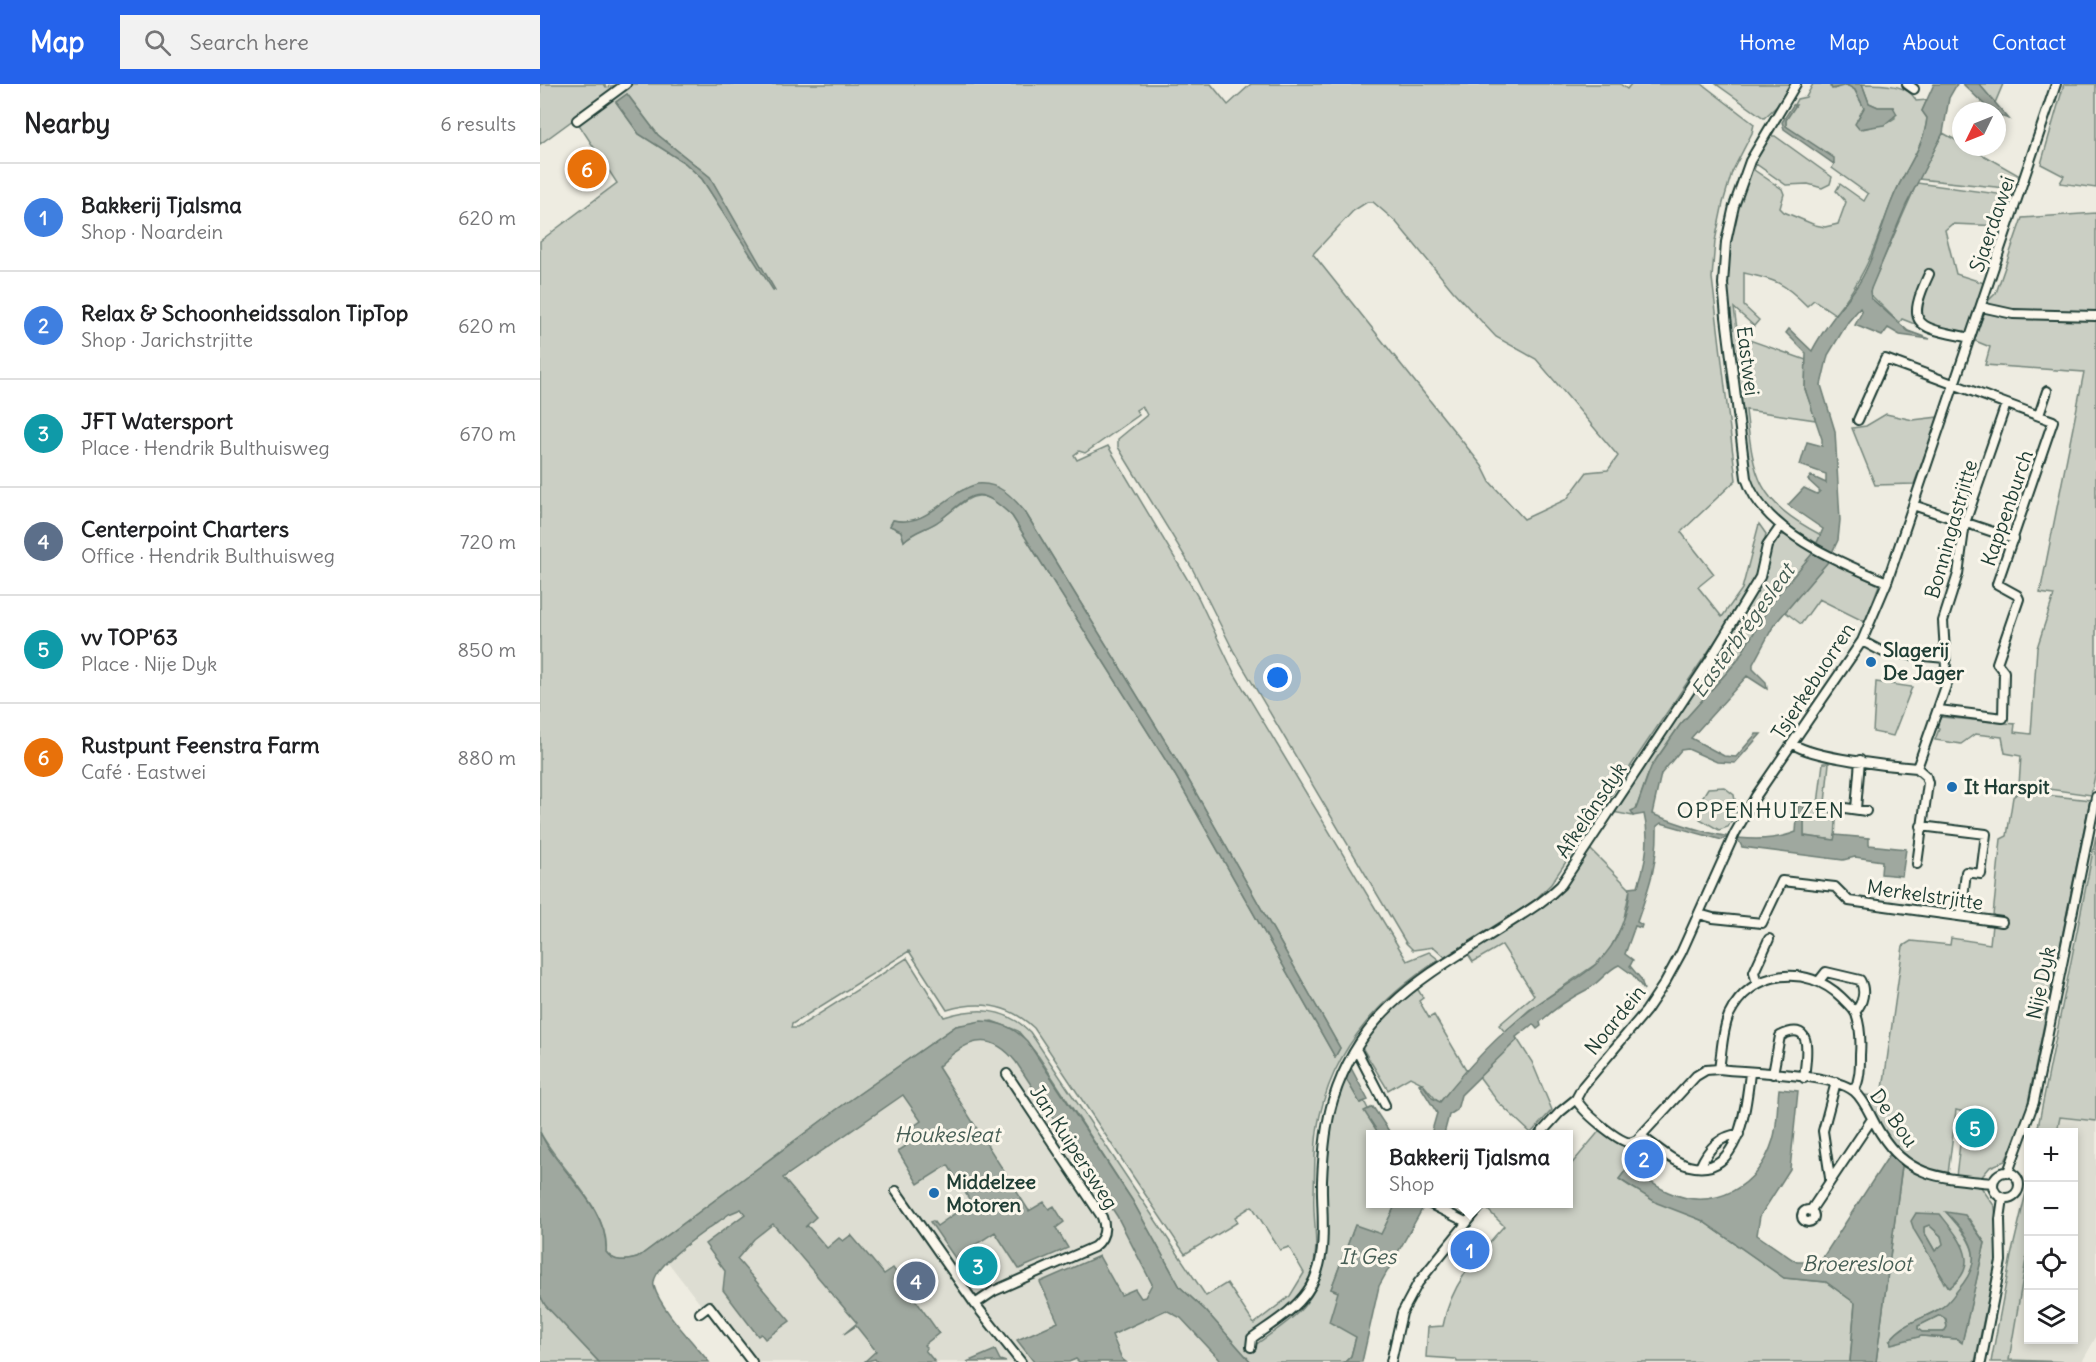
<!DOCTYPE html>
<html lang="en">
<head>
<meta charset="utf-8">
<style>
	body { margin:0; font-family:Delius,sans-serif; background:#f2f2f2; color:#202124 }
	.controls { position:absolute; right:18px; bottom:18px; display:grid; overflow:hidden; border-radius:0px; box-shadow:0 3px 9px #0003 }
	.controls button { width:54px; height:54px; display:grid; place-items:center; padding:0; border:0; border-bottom:2px solid #e0e0e0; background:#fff; color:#202124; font:30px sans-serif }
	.compass { position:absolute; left:1412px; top:18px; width:54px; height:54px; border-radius:50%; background:#fff; box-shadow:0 3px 9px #0003; rotate:227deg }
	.you { position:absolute; left:738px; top:594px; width:21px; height:21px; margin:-15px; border:4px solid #fff; border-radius:50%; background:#1a73e8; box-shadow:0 0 0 9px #1a73e833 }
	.badge { display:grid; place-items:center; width:39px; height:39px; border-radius:50%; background:#2563eb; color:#fff; font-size:20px; font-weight:700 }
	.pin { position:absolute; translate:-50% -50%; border:3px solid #fff; box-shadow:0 2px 6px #0006 }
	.popup { position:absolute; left:826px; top:1046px; width:207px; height:78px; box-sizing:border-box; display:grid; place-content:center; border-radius:0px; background:#fff; filter:drop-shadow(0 2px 4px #0005); font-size:20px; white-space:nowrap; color:#757577 }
	.popup b { font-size:22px; color:#202124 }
	.popup::after { content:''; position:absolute; left:50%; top:100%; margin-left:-12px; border:12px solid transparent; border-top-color:#fff }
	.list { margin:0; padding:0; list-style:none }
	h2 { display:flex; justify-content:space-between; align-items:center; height:78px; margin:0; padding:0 24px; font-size:26px }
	h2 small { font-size:20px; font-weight:400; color:#757577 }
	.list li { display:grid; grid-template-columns:39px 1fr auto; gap:18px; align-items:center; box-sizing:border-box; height:108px; padding:0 24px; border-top:2px solid #e0e0e0 }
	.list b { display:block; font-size:22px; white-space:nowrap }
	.list p { margin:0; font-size:20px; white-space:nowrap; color:#757577 }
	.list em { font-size:20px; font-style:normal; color:#757577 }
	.icon { flex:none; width:33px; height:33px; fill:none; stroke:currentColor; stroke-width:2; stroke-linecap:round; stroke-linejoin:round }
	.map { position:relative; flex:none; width:1556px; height:1278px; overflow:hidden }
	header { display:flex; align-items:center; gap:36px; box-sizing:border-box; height:84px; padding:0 30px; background:#2563eb; color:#fff }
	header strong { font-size:28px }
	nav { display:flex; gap:33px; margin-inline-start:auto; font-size:21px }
	.search { width:420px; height:54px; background:#f2f2f2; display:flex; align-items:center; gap:15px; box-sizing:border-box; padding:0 21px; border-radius:0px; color:#757577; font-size:22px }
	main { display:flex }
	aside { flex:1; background:#fff }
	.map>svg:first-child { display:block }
	.built { fill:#ddddd2 }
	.green { fill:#cbcfc4; stroke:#75867c; stroke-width:1.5; fill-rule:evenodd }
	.water { fill:#9fa89f; stroke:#6c7d74; stroke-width:1.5; fill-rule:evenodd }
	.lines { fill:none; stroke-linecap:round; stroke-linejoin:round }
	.minor-casing { stroke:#1f3d34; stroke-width:12 }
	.minor { stroke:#fbf7ec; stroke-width:8 }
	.poi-dot { fill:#1f6fb2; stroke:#fbf7ec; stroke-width:2 }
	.labels { text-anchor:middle; stroke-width:6; stroke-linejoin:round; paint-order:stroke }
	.street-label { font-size:20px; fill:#1f3d34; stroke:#fbf7ec }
	.poi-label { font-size:20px; font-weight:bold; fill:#1f3d34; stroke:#fbf7ec; text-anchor:start }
	.water-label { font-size:21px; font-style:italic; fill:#455d54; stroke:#fbf7ec }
	.quarter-label { font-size:22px; letter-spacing:1.5px; fill:#1f3d34; stroke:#fbf7ec }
</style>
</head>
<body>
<header>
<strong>Map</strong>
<div class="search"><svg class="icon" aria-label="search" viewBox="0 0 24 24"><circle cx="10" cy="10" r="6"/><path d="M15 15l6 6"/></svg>Search here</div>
<nav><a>Home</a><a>Map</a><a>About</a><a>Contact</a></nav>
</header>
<main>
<aside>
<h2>Nearby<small>6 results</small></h2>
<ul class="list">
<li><span class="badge" style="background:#3f7fe0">1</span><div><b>Bakkerij Tjalsma</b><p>Shop · Noardein</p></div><em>620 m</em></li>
<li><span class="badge" style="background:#3f7fe0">2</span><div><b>Relax &amp; Schoonheidssalon TipTop</b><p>Shop · Jarichstrjitte</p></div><em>620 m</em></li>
<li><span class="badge" style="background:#0f9aa8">3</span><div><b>JFT Watersport</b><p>Place · Hendrik Bulthuisweg</p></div><em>670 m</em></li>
<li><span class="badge" style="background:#5c6f8a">4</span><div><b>Centerpoint Charters</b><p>Office · Hendrik Bulthuisweg</p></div><em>720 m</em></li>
<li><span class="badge" style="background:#0f9aa8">5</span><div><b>vv TOP'63</b><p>Place · Nije Dyk</p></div><em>850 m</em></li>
<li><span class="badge" style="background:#e8710a">6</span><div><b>Rustpunt Feenstra Farm</b><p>Café · Eastwei</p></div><em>880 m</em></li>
</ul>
</aside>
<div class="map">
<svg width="1556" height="1278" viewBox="0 0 1556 1278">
	<rect width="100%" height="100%" fill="#eeece1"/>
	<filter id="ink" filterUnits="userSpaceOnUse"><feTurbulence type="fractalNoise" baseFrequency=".0167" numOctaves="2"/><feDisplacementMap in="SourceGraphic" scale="12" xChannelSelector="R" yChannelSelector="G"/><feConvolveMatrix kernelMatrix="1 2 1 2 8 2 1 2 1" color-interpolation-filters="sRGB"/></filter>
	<g filter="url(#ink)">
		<path class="built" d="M448 957 462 963 476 978 577 1132 612 1200 682 1278H205L127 1177 189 1130 202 1125 363 1010 417 965 434 958Z
			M1520 1033 1556 1037V1253L1542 1278 1469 1276 1488 1164V1256H1534V1048H1517Z"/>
		<path class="green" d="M0 0H64L66 3 82 0 0 60Z
			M90 0H671L688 21 711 0H1080L1087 5 1091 0H1162L1214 40 1212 49 1192 88 1183 119 1175 157 1172 194 1196 396 1141 448 1174 490 1158 503 1182 533 1202 505 1219 440 1226 450 1217 487 1205 513 1011 800 994 817 905 873 894 863 873 866 866 859 694 568 652 484 578 363V355L607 331 602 322 596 326 599 331 545 369 539 367 534 371 537 376 568 362 658 513 694 589 867 877 889 868 899 876C841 913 795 963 780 1031 774 1057 775 1083 774 1109 772 1138 782 1166 769 1194 756 1221 730 1236 707 1253L714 1262C731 1249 751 1238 764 1222 801 1175 781 1133 785 1081 787 1049 794 1022 805 993L820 1019 824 1017 828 1025 825 1027 839 1050H831V1120H856L841 1151 815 1142 791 1205 798 1207 811 1248 816 1253 811 1272 805 1278H711L666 1227 640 1203 592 1116 499 973 478 947 452 937 416 942 296 1026 97 1174C86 1177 74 1179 66 1168 71 1127 18 1083 0 1048V157L77 99 38 39ZM87 10 118 51 170 93 234 206 162 95 145 79 99 50 76 18ZM827 118H833L856 138 913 207 956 253 996 275 1078 372 1068 386 1047 388 1027 415 984 435 950 398 942 382 773 170 813 127ZM423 406 476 418 485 428 644 688 800 964 795 973 635 691 472 432C438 397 430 414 397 438 386 445 374 447 364 457L361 447 350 442 353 436C382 443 400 420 423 406ZM369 867 407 926C440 916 469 920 494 944L645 1170 698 1138 695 1133 712 1122 740 1166 749 1163 764 1189 750 1212 714 1240 687 1199 666 1212 490 948C465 923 436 923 404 933L367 874 257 944H251L252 940Z
			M1176 0H1252L1237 22 1224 34Z
			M1273 0H1290V3L1295 5 1301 1 1313 3 1324 24 1317 36 1323 45 1347 39 1355 34 1353 23H1338L1329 19 1322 0C1342 0 1369 0 1376 17L1387 16 1382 27 1387 34C1384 64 1364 87 1353 114 1334 162 1329 188 1295 230L1274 216 1267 222C1243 198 1236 196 1204 189V222L1219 236 1214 242 1194 224 1198 252 1266 276 1265 305 1276 336 1206 326C1214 395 1217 417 1281 451L1277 459C1243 439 1229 435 1211 398L1185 201V185L1196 119 1207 88 1229 52H1235L1292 93 1290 100 1282 104 1268 100 1246 101 1216 80 1214 86 1242 105 1244 110 1240 124 1244 128 1275 141 1285 143 1298 140 1306 118 1296 107 1300 100 1324 117 1328 110 1292 84 1294 80 1246 42V36L1257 15 1266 13Z
			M1439 0H1463L1455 19Z
			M1524 0H1556V104L1520 99 1524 92 1501 80Z
			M1403 49 1421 59V63H1429L1480 92 1475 105 1379 95Z
			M1377 99 1473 112 1463 142 1412 140 1405 146 1416 190 1444 199 1427 248 1372 239 1362 235 1359 239 1330 210 1331 203Z
			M1556 129V229L1480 227 1450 221 1448 217 1456 209 1482 134Z
			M1445 228 1556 235V687L1551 711 1479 701 1481 672 1465 669 1462 653 1435 650 1421 660 1395 656 1399 645 1395 643 1401 633 1475 640 1474 648 1491 650 1497 564 1514 511 1500 509 1544 288 1445 281 1450 263 1433 256Z
			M1346 330 1373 336 1399 333 1374 400 1335 401 1312 344 1326 342Z
			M1239 451H1249L1274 466 1272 470 1197 577 1140 641 1117 674 1108 690 1096 725 1092 727 1093 732 1073 728 1177 572 1210 515 1229 466Z
			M1289 476 1339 501 1325 538 1279 515 1261 540 1244 527Z
			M1336 598 1372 603 1353 652 1333 648Z
			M1283 679H1289L1285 719 1296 737 1295 756 1264 752V722L1278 720Z
			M1184 703 1194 711 1197 727 1188 743 1179 746 1160 735 1157 722 1168 704Z
			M1479 708 1550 716 1484 1038 1465 1077 1450 1083 1440 1095 1416 1092 1424 1028 1416 1026 1408 1090 1375 1082 1356 1066 1321 1011 1342 1012 1363 862 1371 857 1410 861 1411 854 1450 860 1461 755 1467 752 1473 713Z
			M1556 752V1037L1520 1033 1517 1048H1497Z
			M1049 764 1090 805 1083 839 1066 873 989 926 965 948 959 941 994 911 962 861 933 878 928 870 1015 814Z
			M877 904 883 914 879 917 889 934 894 931 927 987 899 1019 882 999 870 993 848 1006 821 962 847 929Z
			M976 953 992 978 1012 1026 991 1049 958 1018 938 991 977 956Z
			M1061 1045C1070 1053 1079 1065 1092 1062 1099 1061 1099 1057 1106 1059L1079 1095 1091 1103 1161 1136 1244 1194 1286 1198 1315 1219 1310 1278H917L916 1275 886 1273 888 1243 903 1242C910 1201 937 1172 964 1142L948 1126 953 1120H1029V1083Z
			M1362 1082 1389 1095 1441 1103 1455 1123 1457 1150 1456 1176 1435 1278H1336ZM1407 1129 1429 1135 1445 1159 1422 1258 1417 1255 1382 1252 1350 1256C1366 1237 1381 1236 1401 1224 1409 1220 1414 1211 1420 1204 1447 1174 1429 1154 1407 1129ZM1376 1130 1423 1161 1404 1199 1384 1160Z
			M1488 1100V1164L1469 1276 1529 1278H1451L1471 1172Z
			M1389 1141 1401 1152 1404 1160 1395 1167 1384 1148V1143Z
			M0 1211 4 1218 59 1278H0Z
			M1400 1231H1404L1407 1243 1404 1248H1382L1378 1245V1242Z"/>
		<path class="water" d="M1290 0H1322L1329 19 1338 23H1353L1357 30 1344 41 1319 45 1315 40 1324 24 1315 6 1307 1 1292 5Z
			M1394 0H1417L1409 14 1403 49 1366 121 1330 207 1331 214 1368 247 1390 255 1360 251 1348 244 1342 252 1315 241 1322 228 1320 224 1308 238 1288 271 1281 301 1295 347 1300 436 1298 456 1287 479 1234 541 1213 580V585L1226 598 1227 605 1207 592 1151 654 1184 672 1196 673 1216 650H1221L1195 679 1177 678 1148 665 1141 666 1121 690 1112 730C1155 746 1211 766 1256 748L1258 721 1264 722V752L1294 756 1295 751 1329 754V761L1366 765 1362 792 1341 790 1342 777 1315 773 1303 776 1202 763 1199 757 1185 754 1182 756 1121 739 1117 742C1118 780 1109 803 1097 838L1102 841 1101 844 1095 842 1085 870 1093 876 1090 882 1101 895 1104 906 1093 891 1079 881C1067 886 1059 899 1048 905 1030 914 1015 924 1000 938L1001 942 997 945 993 940 976 953 977 956 921 1011 917 1026 909 1031 904 1050H891L897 1029 879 1000 882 999 892 1014 900 1018C926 985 956 953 989 927 1024 898 1064 889 1081 843 1086 830 1090 817 1090 803L1098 802C1106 779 1110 753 1104 730L1093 732 1091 727 1096 725 1111 683 1140 641 1197 577 1234 515 1272 470 1283 445 1248 421 1264 404 1277 410 1280 407 1268 396 1271 392 1286 399V390L1260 381 1267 358 1282 362V355L1265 305 1266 269 1246 249 1249 245 1272 267C1284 242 1304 222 1319 199 1335 173 1341 142 1353 114 1364 86 1384 64 1387 34L1382 27Z
			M1423 0H1439L1469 35 1457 31V27L1450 26Z
			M87 10 118 51 170 93 235 206H233L162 95 145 79 99 50 76 18Z
			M1253 21H1256L1246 36V42L1294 74V80L1244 45 1242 38Z
			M437 400C459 398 472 412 485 428L644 688 800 964 795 973 635 691 472 432C436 399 434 409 400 436 388 445 375 446 364 457L361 447 350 442 353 436C388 444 405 409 437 400Z
			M441 937C460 938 473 943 487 957L592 1116 640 1203 666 1227 711 1278H682L641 1234 626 1226 572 1251 582 1275 586 1278H539L536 1275 529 1278H494L477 1256 518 1238 500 1198 559 1172 581 1211 595 1205 601 1214 605 1213 612 1200 577 1132 476 978C449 944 424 957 398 983L489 1127 504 1118 509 1125 514 1122 524 1138 516 1144 528 1164 479 1185 455 1148 415 1174 390 1138 393 1137 397 1142 431 1118 408 1081 378 1100 358 1067 366 1062 363 1057 365 1048 381 1037 363 1011 243 1094 276 1133 265 1143 268 1142 287 1164 299 1154 303 1157 311 1151 344 1190 353 1184 399 1249 384 1261 387 1264 385 1266 395 1278H337L335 1275 324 1278 336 1267 316 1242 304 1250 317 1239 233 1140 214 1155 197 1175 250 1237 225 1255 221 1250 218 1252 183 1206 185 1187 165 1160 205 1130 201 1125 189 1130C173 1142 109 1182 114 1202 120 1225 154 1259 169 1278H59L5 1221 0 1211V1048C17 1087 69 1122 66 1168 74 1179 86 1177 97 1174L296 1026 416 942Z
			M810 982 828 1016 820 1019 805 993Z
			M1239 1005 1258 1007 1250 1085 1220 1132 1217 1151 1252 1175 1257 1178H1280L1350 1070 1362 1082 1336 1278H1310L1315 1219 1286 1198 1244 1194 1161 1136 1117 1119 1079 1095 1089 1082C1101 1091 1114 1102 1128 1108 1174 1128 1219 1103 1233 1056 1238 1040 1237 1021 1239 1005Z
			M833 1023 851 1050H839L824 1027Z
			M856 1120 867 1123 874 1120H885L839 1202 822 1278H805L811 1272 816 1253 789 1238 798 1208 791 1205 815 1141 841 1150Z
			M1406 1128 1425 1131 1445 1159 1422 1259 1417 1255 1382 1252 1351 1260 1350 1256C1366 1237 1381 1236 1401 1224 1408 1220 1412 1213 1417 1207 1446 1175 1433 1156 1406 1128ZM1400 1231 1406 1235 1407 1243 1404 1248H1382L1378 1245V1242Z
			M1376 1129 1400 1130C1419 1154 1443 1180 1409 1204L1374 1146 1371 1137ZM1389 1141 1401 1152 1403 1160 1395 1167 1384 1148V1143Z
			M455 1266 460 1276 466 1278H427Z"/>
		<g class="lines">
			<defs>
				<path id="minor" d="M1256 0 1210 77 1194 122 1186 158 1183 200 1186 233 1206 394C1223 447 1298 478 1347 498
					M1367 0 1374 5
					M37 36 86 0
					M1389 190C1363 245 1380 243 1430 254
					M1441 223 1473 230 1556 232
					M1499 331 1507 307
					M1318 336 1345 275 1513 337 1457 500 1477 511 1479 515 1457 579 1464 588 1463 634 1399 626
					M1373 421 1474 455
					M1322 557 1343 568 1405 574
					M1253 660C1273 674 1349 682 1377 684L1386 692 1388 699 1377 780
					M1377 684 1407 599 1403 537 1418 490 1425 439 1466 320
					M1305 724 1326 727
					M1316 725 1320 676
					M1381 742 1446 750 1441 790 1426 788 1421 832
					M1159 830 1173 834 1222 839 1242 797 1295 803 1309 817 1462 838
					M1279 897 1286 888 1320 896C1326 907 1323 919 1315 928
					M1217 900 1214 888 1229 855
					M816 965 845 1021
					M1179 985C1182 968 1182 947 1189 931 1211 885 1267 880 1301 913 1306 918 1313 924 1316 930 1321 944 1321 957 1320 971 1320 984 1320 996 1314 1007
					M1233 990 1240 952C1275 934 1266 973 1264 994
					M1036 1015C1043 1028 1076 1056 1090 1059L1097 1056 1156 992 1166 986 1179 985C1211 989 1291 989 1314 1007 1326 1017 1332 1037 1341 1050 1369 1095 1405 1094 1453 1099
					M1000 1050 1020 1028 1036 1015 1043 1002 1106 927 1124 900 1141 869 1195 749 1216 712 1322 557 1347 498 1516 0
					M1101 1052C1116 1062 1131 1077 1149 1082 1200 1095 1206 1022 1210 989
					M1160 1083C1168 1065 1179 1052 1199 1050
					M1453 1101a13 13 0 1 1 26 0a13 13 0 1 1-26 0Z
					M1468 1088 1494 1018 1556 713
					M1290 1094 1283 1047 1296 998
					M356 1107 435 1220 481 1278
					M890 1120 926 1138
					M1262 1132a6 6 0 1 1 12 0a6 6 0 1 1-12 0Z
					M1271 1126 1332 1035
					M435 1220 454 1207 554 1163C564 1155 567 1146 562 1133L467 990
					M160 1229 169 1222 212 1278
					M711 1263 712 1254C731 1240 754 1227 767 1208 790 1176 781 1133 782 1097 783 1070 785 1042 793 1016 822 923 886 892 963 843 984 829 1003 819 1021 801L1168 579 1220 493 1227 462 1241 442
					M851 1278 862 1229 878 1199 942 1120
					M1441 1278 1461 1177 1460 1135 1463 1114"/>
			</defs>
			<use href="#minor" class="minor-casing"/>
			<use href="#minor" class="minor"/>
		</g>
	</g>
	<g class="poi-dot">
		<circle cx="1331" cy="578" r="6"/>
		<circle cx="1412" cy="703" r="6"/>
		<circle cx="394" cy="1109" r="6"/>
	</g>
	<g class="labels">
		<g class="street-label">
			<text transform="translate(1452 140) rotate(-71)" y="7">Sjaerdawei</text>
			<text transform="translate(1208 277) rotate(83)" y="7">Eastwei</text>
			<text transform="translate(1467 424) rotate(-71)" y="7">Kappenburch</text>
			<text transform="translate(1411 445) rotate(-74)" y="7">Bonningastrjitte</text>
			<text transform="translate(1273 597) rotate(-57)" y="7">Tsjerkebuorren</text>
			<text transform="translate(1051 726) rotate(-56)" y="7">Afkelânsdyk</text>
			<text transform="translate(1385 811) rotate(8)" y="7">Merkelstrjitte</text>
			<text transform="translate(1501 899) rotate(-78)" y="7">Nije Dyk</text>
			<text transform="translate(1075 936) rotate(-51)" y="7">Noardein</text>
			<text transform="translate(1354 1034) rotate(54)" y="7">De Bou</text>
			<text transform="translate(534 1063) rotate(57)" y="7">Jan Kuipersweg</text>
		</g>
		<g class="poi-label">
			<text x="1343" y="573">Slagerij<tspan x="1343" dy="23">De Jager</tspan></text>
			<text x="1424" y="710">It Harspit</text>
			<text x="406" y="1105">Middelzee<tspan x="406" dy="23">Motoren</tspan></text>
		</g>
		<g class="water-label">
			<text transform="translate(1203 547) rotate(-54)" y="7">Easterbrégesleat</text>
			<text x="407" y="1058">Houkesleat</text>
			<text x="828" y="1180">It Ges</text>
			<text x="1317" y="1187">Broeresloot</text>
		</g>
		<g class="quarter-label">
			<text x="1221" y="734">OPPENHUIZEN</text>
		</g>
	</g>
</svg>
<div class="controls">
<button>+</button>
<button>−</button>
<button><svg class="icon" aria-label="locate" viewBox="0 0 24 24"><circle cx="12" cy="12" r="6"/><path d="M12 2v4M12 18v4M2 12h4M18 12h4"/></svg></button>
<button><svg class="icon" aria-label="layers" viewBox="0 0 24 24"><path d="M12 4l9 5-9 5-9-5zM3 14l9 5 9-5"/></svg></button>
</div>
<svg class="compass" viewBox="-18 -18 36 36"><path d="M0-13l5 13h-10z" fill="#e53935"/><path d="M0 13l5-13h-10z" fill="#757577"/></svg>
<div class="you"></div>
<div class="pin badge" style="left:930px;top:1166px;background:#3f7fe0">1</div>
<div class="popup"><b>Bakkerij Tjalsma</b>Shop</div>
<div class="pin badge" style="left:1104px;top:1075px;background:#3f7fe0">2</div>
<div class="pin badge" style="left:438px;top:1182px;background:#0f9aa8">3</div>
<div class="pin badge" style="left:376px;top:1197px;background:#5c6f8a">4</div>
<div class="pin badge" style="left:1435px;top:1044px;background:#0f9aa8">5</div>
<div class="pin badge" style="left:47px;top:85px;background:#e8710a">6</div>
</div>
</main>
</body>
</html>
